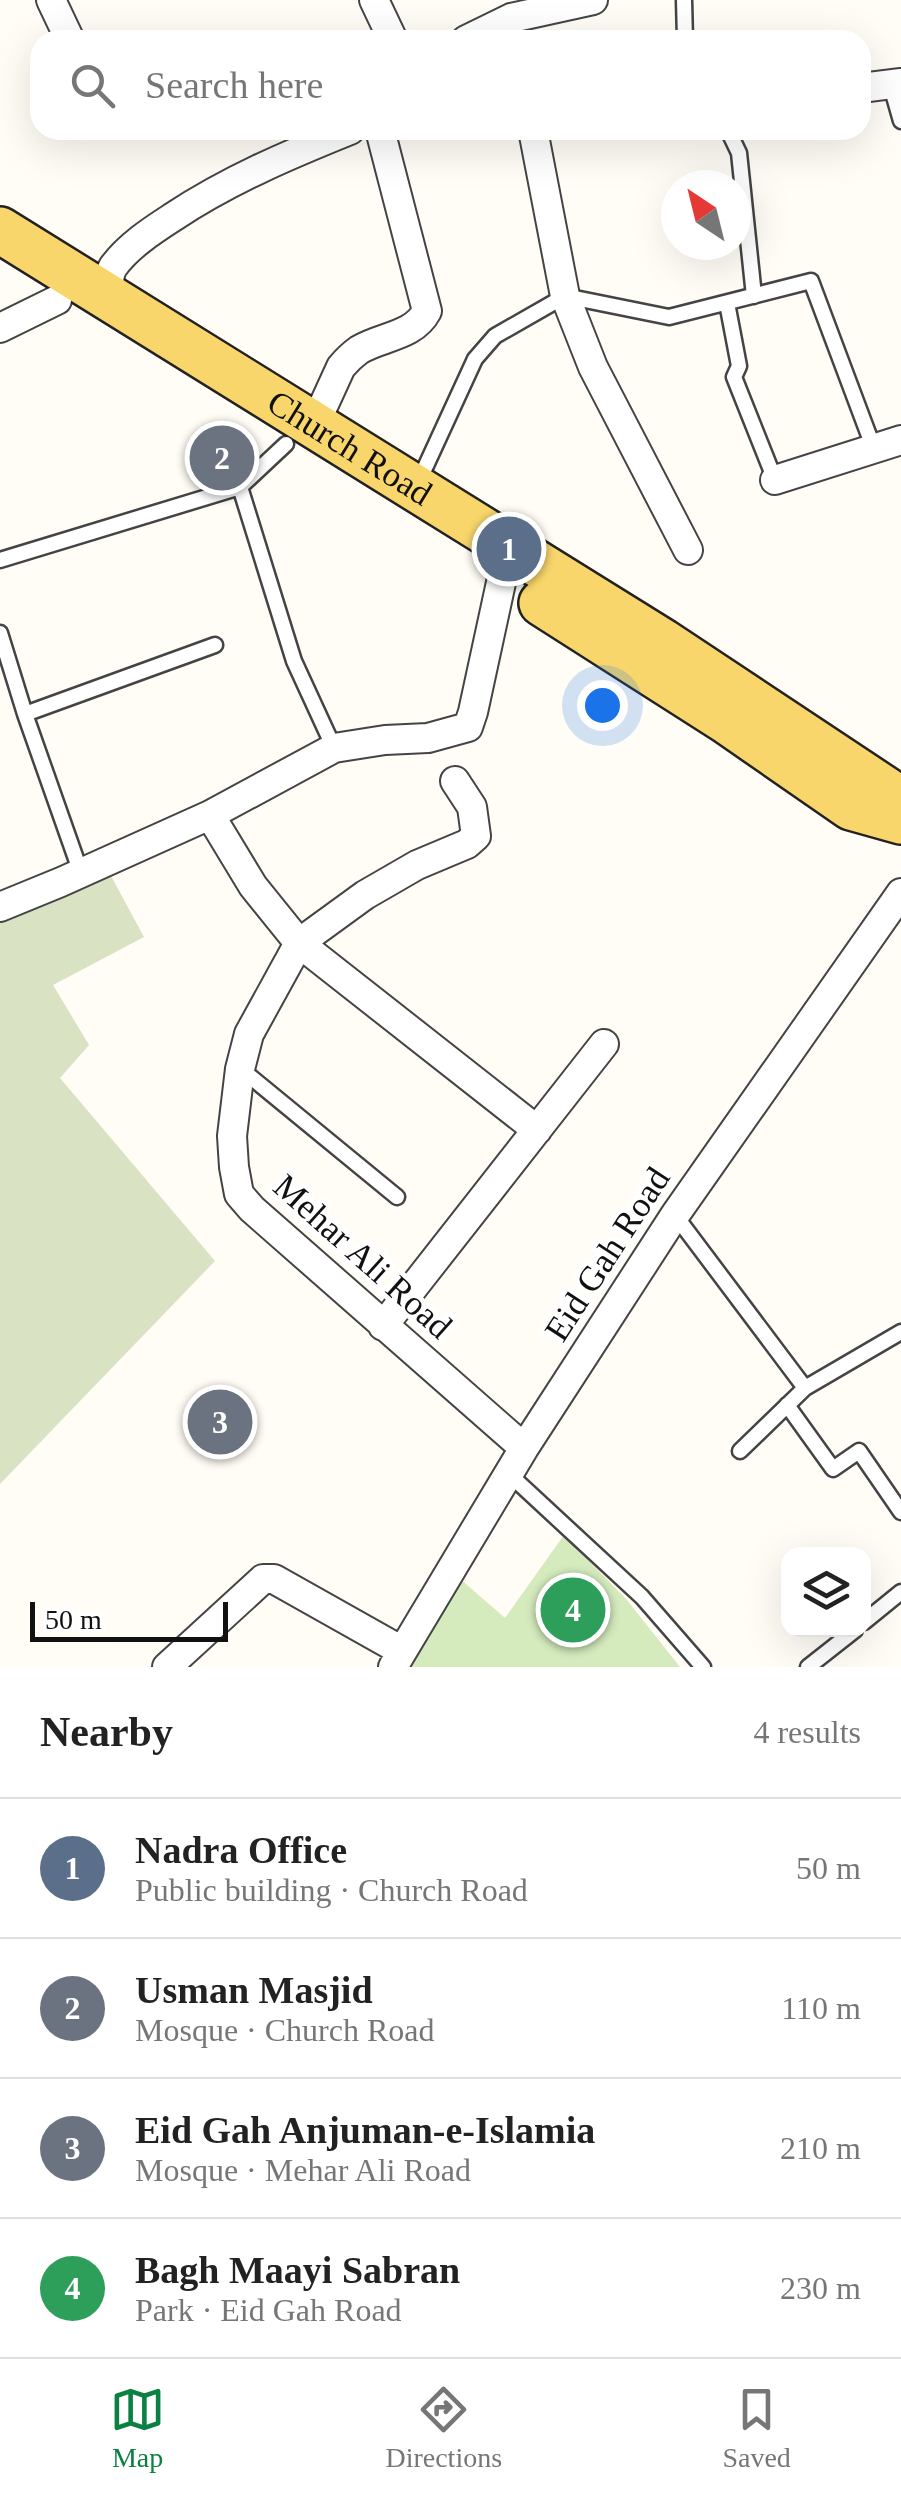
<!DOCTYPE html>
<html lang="en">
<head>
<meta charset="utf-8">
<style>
	body { margin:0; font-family:Georgia,serif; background:#f6f6f6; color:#222 }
	.controls { position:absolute; right:30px; bottom:30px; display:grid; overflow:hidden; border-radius:20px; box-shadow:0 10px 40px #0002 }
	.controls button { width:90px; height:90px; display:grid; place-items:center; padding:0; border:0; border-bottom:2px solid #e0e0e0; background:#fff; color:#222; font:50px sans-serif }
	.compass { position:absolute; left:661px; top:170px; width:90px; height:90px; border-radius:50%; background:#fff; box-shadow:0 10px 40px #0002; rotate:325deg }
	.scale { position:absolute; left:30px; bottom:25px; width:198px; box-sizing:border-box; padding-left:10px; border:5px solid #111; border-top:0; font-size:28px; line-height:35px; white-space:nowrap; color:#111; -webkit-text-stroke:8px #fff; paint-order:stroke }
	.you { position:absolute; left:602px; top:705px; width:35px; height:35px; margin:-25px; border:8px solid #fff; border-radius:50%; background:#1a73e8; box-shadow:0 0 0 15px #1a73e833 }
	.badge { display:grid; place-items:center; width:65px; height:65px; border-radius:50%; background:#0b8043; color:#fff; font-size:32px; font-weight:700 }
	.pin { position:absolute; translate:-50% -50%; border:5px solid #fff; box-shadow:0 2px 10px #0006 }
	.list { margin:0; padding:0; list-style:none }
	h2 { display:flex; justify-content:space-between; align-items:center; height:130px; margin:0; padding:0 40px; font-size:42px }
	h2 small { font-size:32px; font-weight:400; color:#767676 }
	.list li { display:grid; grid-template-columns:65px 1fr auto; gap:30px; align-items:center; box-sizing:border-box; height:140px; padding:0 40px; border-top:2px solid #e0e0e0 }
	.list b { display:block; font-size:38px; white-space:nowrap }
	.list p { margin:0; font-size:32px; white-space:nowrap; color:#767676 }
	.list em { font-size:32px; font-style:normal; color:#767676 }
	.icon { flex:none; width:55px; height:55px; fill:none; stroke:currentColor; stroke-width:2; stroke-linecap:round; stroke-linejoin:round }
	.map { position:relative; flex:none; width:901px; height:1667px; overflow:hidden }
	.search { position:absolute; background:#fff; box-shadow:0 10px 40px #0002; left:30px; right:30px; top:30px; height:110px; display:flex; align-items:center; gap:25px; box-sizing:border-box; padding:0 35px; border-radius:30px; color:#767676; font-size:38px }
	.sheet { height:690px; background:#fff }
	nav { display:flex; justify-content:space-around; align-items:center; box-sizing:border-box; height:140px; border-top:2px solid #e0e0e0; background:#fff; font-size:28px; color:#767676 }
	nav a { display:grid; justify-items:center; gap:5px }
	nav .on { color:#0b8043 }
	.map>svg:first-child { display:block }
	.green { fill:#d5ebbd }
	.cemetery { fill:#d9e3c4 }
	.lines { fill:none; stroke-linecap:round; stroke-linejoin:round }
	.lane-casing { stroke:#444; stroke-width:19 }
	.street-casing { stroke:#444; stroke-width:32 }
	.primary-casing { stroke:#222; stroke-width:50 }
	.lane { stroke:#fff; stroke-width:14 }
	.street { stroke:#fff; stroke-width:28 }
	.primary { stroke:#f9d66b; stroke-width:45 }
	.labels { text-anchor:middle; stroke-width:10; stroke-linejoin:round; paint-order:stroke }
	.street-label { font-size:35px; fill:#111; stroke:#fff }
</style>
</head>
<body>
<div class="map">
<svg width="901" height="1667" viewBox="0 0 901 1667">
	<rect width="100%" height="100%" fill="#fffdf5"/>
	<path class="green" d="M564 1535 627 1600 680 1667H393L451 1571 505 1618Z"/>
	<path class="cemetery" d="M104 863 144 937 53 985 89 1045 60 1078 215 1261 0 1484V906Z"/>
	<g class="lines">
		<defs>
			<path id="lane" d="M684 0 685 40
				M891 86 901 121
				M728 130 739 153 754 296
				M727 303 739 366 734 377 775 480
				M418 483 475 359 495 336 565 296 669 317 811 281 874 449
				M240 487 294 661 334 748
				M0 560 240 487 286 444
				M0 633 25 714 81 873
				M25 714 215 645
				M241 1069 397 1197
				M675 1215 805 1388
				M787 1405 833 1469 859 1451 901 1512
				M740 1451 805 1388 901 1332
				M509 1474 642 1597 703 1667
				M864 1622 901 1592
				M808 1667 855 1630"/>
			<path id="street" d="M51 0 70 40
				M374 0 393 40
				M466 40 511 18 593 0
				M861 88 901 83
				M533 130 565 296 593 367 688 550
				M107 297C109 288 108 275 113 267 128 246 153 230 173 217 229 180 288 155 350 130
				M0 328 57 300
				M314 426 341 367C346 361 352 355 359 350 382 336 413 337 427 311L380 130
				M775 480 901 440
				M455 781 472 807 476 836 467 844 417 865 365 895 299 943 249 1034 240 1069 232 1136 234 1167 239 1194 252 1209 524 1448
				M210 815 253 886 299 943 537 1130
				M0 907 61 882 210 815 334 748 385 740 428 738 468 727 473 712 502 578
				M383 1326 604 1044
				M167 1667 263 1579H274L402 1651
				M393 1667 524 1448 675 1215 901 893"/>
			<g id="primary">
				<path id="s1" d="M0 230 663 642 901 800"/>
				<path d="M542 603 727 721 851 807 901 821"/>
			</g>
		</defs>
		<use href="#lane" class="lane-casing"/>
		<use href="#street" class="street-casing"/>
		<use href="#primary" class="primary-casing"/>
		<use href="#lane" class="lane"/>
		<use href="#street" class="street"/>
		<use href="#primary" class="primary"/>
	</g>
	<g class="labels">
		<g class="street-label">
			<text dy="12" stroke="none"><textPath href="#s1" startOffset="412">Church Road</textPath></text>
			<text transform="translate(607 1254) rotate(-57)" y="12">Eid Gah Road</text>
			<text transform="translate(363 1256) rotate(42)" y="12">Mehar Ali Road</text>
		</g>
	</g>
</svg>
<div class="controls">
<button><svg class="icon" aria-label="layers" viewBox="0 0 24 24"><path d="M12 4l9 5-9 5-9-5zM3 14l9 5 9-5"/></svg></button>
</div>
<svg class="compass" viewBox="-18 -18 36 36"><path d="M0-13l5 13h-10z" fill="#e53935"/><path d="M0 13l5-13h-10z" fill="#767676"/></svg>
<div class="scale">50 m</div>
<div class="you"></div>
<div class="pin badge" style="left:509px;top:549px;background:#5c6f8a">1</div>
<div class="pin badge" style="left:222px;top:458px;background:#6b7280">2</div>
<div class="pin badge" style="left:220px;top:1422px;background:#6b7280">3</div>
<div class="pin badge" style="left:573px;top:1610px;background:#2e9e5b">4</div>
<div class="search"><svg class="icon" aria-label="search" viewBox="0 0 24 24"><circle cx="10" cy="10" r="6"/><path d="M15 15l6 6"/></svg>Search here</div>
</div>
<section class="sheet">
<h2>Nearby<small>4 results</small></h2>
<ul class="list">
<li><span class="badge" style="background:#5c6f8a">1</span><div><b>Nadra Office</b><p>Public building · Church Road</p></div><em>50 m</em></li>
<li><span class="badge" style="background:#6b7280">2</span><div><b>Usman Masjid</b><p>Mosque · Church Road</p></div><em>110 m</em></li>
<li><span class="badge" style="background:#6b7280">3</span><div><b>Eid Gah Anjuman-e-Islamia</b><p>Mosque · Mehar Ali Road</p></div><em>210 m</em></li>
<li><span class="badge" style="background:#2e9e5b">4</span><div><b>Bagh Maayi Sabran</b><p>Park · Eid Gah Road</p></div><em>230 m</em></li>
</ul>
</section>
<nav>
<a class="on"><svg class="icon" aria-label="map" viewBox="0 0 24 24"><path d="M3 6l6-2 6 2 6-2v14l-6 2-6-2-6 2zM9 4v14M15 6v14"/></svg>Map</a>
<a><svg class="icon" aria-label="directions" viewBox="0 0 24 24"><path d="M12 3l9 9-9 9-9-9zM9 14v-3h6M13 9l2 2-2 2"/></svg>Directions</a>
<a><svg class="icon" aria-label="saved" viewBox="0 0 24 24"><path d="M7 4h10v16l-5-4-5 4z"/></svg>Saved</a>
</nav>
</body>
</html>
